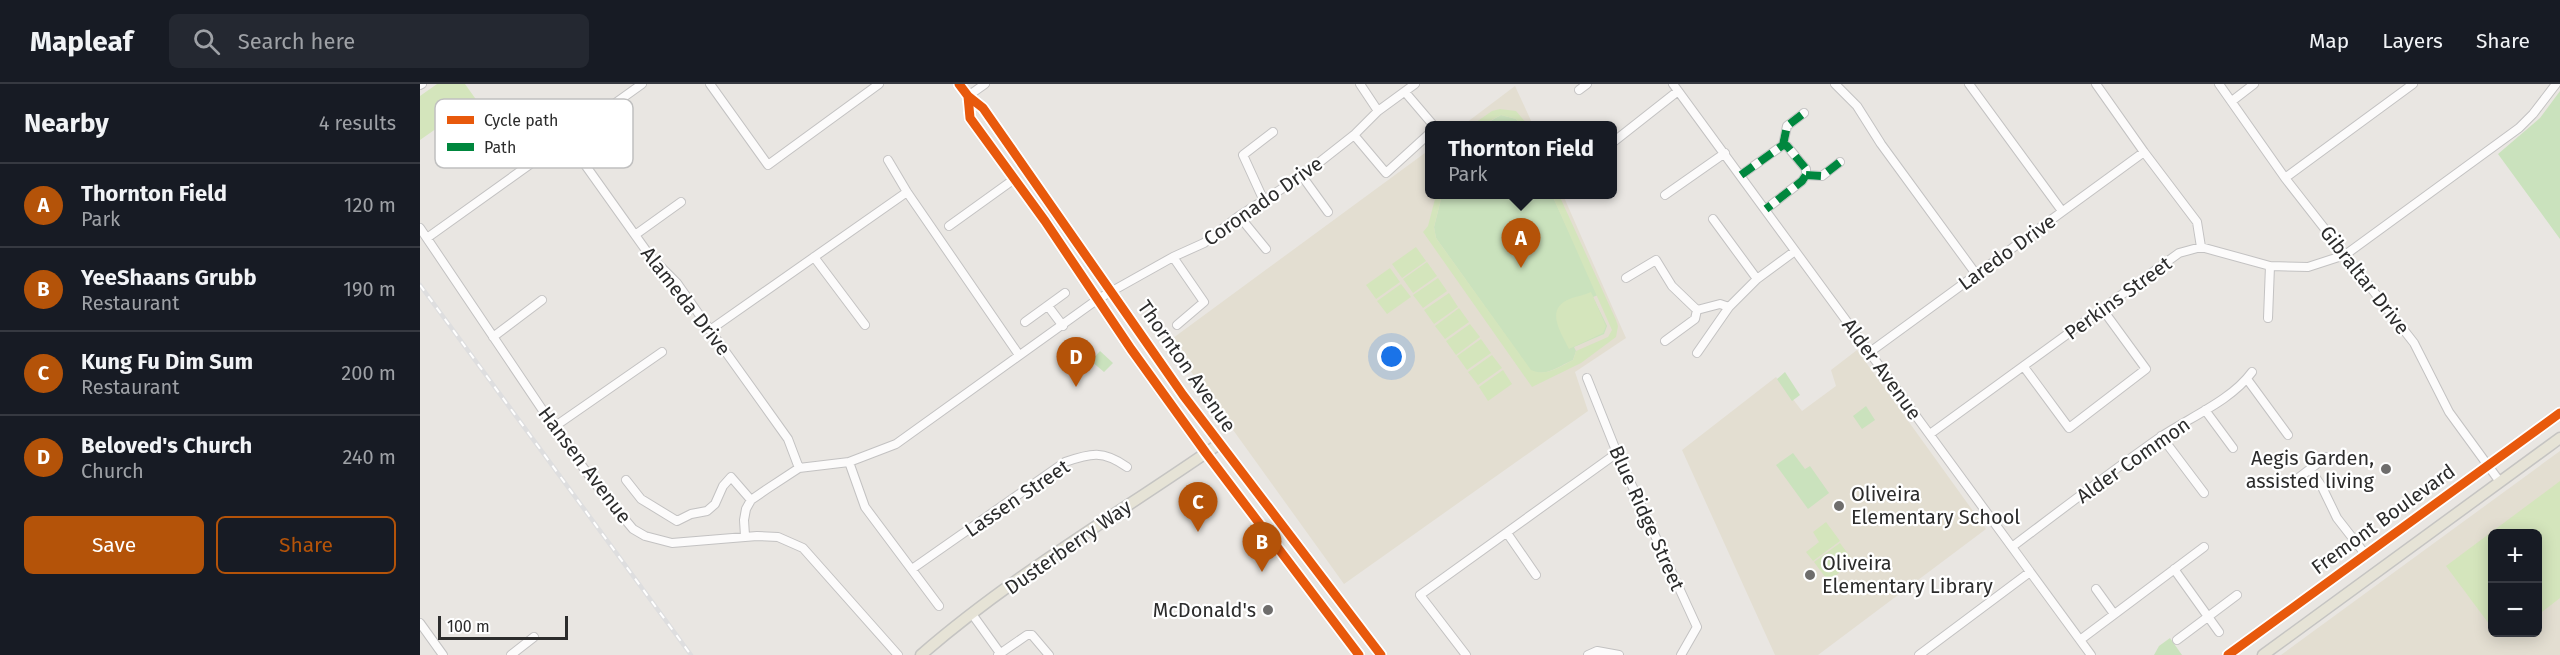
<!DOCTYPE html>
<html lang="en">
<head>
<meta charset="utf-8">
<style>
	body { margin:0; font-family:"Fira Sans",sans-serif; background:#242831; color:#f1f3f6 }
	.controls { position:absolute; right:18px; bottom:18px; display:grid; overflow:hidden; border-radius:9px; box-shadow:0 3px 15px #0003 }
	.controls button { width:54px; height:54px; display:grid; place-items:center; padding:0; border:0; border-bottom:2px solid #363941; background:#171b24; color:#f1f3f6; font:30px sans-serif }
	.scale { position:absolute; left:18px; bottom:15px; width:130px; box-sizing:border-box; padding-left:6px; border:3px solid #2c2c2c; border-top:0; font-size:16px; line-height:21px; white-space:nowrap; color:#2c2c2c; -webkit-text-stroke:4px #fff; paint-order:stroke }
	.you { position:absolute; left:972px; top:273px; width:21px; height:21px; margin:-15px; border:4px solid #fff; border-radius:50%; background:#1a73e8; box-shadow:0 0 0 9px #1a73e833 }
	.badge { display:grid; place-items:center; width:39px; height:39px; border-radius:50%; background:#b45309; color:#fff; font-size:20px; font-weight:700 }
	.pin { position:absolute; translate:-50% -50px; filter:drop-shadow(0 2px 3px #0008) }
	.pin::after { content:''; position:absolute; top:32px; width:21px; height:18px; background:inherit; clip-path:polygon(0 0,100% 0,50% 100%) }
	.popup { position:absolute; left:1005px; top:37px; width:192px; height:78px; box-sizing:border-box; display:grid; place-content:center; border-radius:9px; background:#171b24; filter:drop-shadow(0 2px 4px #0005); font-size:20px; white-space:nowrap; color:#9ea1a6 }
	.popup b { font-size:22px; color:#f1f3f6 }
	.popup::after { content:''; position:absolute; left:50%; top:100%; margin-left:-12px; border:12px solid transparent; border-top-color:#171b24 }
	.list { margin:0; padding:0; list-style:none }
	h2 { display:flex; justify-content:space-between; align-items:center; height:78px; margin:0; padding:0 24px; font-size:26px }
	h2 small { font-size:20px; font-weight:400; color:#9ea1a6 }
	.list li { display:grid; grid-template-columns:39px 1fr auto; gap:18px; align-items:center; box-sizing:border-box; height:84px; padding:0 24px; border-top:2px solid #363941 }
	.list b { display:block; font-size:22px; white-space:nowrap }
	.list p { margin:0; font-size:20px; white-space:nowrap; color:#9ea1a6 }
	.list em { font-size:20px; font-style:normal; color:#9ea1a6 }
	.actions { display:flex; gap:12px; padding:18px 24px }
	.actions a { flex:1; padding:14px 0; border:2px solid #b45309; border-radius:9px; text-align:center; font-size:21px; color:#b45309 }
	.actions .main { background:#b45309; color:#fff }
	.icon { flex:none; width:33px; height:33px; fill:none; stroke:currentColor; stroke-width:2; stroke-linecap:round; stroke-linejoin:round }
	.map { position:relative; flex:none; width:2140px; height:571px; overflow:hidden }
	header { display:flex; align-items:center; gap:36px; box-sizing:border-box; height:84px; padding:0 30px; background:#171b24; border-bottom:2px solid #363941 }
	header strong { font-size:28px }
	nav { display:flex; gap:33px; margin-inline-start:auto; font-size:21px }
	.search { width:420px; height:54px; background:#242831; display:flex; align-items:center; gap:15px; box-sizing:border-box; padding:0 21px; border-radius:9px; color:#9ea1a6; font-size:22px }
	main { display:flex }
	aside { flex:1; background:#171b24 }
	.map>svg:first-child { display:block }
	.education { fill:#e3ded1; fill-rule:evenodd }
	.green { fill:#cae2bd }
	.pitch { fill:#d4e5bc }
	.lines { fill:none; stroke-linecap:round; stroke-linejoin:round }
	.minor-casing { stroke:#c3c2c2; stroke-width:10 }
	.major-casing { stroke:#c5c4c2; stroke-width:13 }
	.minor { stroke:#fcfbfb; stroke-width:8 }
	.major { stroke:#e6e3d6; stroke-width:10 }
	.rail-casing { stroke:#dededf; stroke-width:4.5 }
	.rail { stroke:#fff; stroke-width:2; stroke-dasharray:7; stroke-linecap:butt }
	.quiet { stroke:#00873e; stroke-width:8; stroke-dasharray:15 8; stroke-linecap:butt }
	.cycleway-casing { stroke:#fff; stroke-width:13 }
	.cycleway { stroke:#e8590c; stroke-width:9 }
	.poi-dot { fill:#6e6d6c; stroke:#fff; stroke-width:2 }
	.labels { text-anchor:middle; stroke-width:4.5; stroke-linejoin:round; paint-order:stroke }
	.street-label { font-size:20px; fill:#2c2c2c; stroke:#fff }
	.poi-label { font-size:20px; fill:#2c2c2c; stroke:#fff; text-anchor:end }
	.key { fill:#fff; stroke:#c0c0c0; stroke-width:1.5 }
	.key-label { font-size:16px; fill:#2c2c2c }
</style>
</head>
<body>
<header>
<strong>Mapleaf</strong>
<div class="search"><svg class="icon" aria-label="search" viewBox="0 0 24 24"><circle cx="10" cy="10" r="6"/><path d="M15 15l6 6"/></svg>Search here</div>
<nav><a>Map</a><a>Layers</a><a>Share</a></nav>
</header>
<main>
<aside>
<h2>Nearby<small>4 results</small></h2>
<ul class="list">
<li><span class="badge">A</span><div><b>Thornton Field</b><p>Park</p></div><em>120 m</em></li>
<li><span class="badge">B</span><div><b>YeeShaans Grubb</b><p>Restaurant</p></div><em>190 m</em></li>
<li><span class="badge">C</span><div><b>Kung Fu Dim Sum</b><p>Restaurant</p></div><em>200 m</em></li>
<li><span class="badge">D</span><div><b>Beloved's Church</b><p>Church</p></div><em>240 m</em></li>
</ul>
<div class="actions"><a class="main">Save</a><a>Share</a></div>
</aside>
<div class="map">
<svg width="2140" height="571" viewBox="0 0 2140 571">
	<rect width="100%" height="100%" fill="#e9e6e2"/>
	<path class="education" d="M1095 2 1113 41 1042 42Z
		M1009 66 1010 110 1143 111 1206 254 1155 288 1168 327 924 500 749 257Z
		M1437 266 1566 445 1398 571H1355L1262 366 1356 293 1382 327 1416 302 1411 286Z
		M2140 367V571H1861ZM2072 450H2118V548H2072Z"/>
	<path class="green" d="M2140 7V155L2078 70 2120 34Z
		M1081 31 1096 35 1101 41 1062 42Z
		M1022 111H1132L1178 211 1173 213 1187 242 1184 250 1154 263 1156 267 1153 276C1139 282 1126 293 1111 287L1016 154 1014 143Z
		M680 267 693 279 684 288 671 277Z
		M1365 288 1380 311 1372 317 1357 295Z
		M1446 322 1455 336 1442 345 1433 332Z
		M1373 369 1385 385 1390 382 1409 409 1388 425 1356 381Z
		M1750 554 1762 571H1734L1739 562Z"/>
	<path class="pitch" d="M17 0H45L72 38 43 58 24 30 20 42 0 56V12Z
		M1080 25 1096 27 1108 41H1101L1096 35 1081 31 1062 41H1052L1072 27Z
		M1016 111H1022L1014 143 1016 154 1111 286C1126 293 1139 283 1153 276L1156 267 1188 253 1192 246 1132 111H1139L1196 236 1198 242 1196 253 1161 279 1112 303 1003 148 1008 142Z
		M996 163 1006 177 982 194 972 180Z
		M1007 178 1017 192 993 209 983 195Z
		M970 184 980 198 956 215 946 201Z
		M1018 194 1027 207 1003 224 993 211Z
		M981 200 991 213 967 230 957 217Z
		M1171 208 1186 242 1183 249 1149 265C1141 248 1123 224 1152 214 1158 212 1164 211 1171 208Z
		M1029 209 1038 223 1014 240 1004 226Z
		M1039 224 1049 238 1025 255 1015 242Z
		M1050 240 1060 253 1036 271 1026 257Z
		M1061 255 1071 269 1047 286 1037 272Z
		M1072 271 1082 284 1058 301 1048 288Z
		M1083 286 1092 300 1068 317 1059 303Z
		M2140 397V514L2118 531V450H2072V544L2026 482Z
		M1406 438 1420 457 1393 477 1386 468 1399 458 1393 448Z
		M1420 459 1434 478 1408 497 1394 478Z"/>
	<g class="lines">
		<defs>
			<path id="minor" d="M290 0 348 81 459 0
				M940 0 958 27
				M1253 0 1671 571
				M1415 0 1437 22 1461 60 1556 190
				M1549 0 1642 127
				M1676 0 1724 68 1777 138 1781 163
				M1799 0 1865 94 1994 259 2029 328 2080 398
				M0 1 2 0
				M1159 6 1167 0
				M985 8 1014 42
				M548 12 565 0
				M1812 17 1834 0
				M934 51 966 89 1010 49
				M146 54 230 172 257 199 290 246 368 355 379 384
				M1192 59 1258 7
				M1363 61 1367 42 1384 29
				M468 76 487 108 599 271
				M1321 91 1363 61 1367 62 1386 85V91L1382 97 1346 125
				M1386 91 1402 92 1420 78
				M882 92 908 128
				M1865 94 1993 0
				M1245 111 1305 69
				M844 117 823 71 853 48
				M819 132 846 165
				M1293 135 1337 195
				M529 142 593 96
				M0 144 134 343 173 397 213 445 225 452 252 459 337 452 358 453 383 464 478 571
				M215 151 261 118
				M7 154 222 0
				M394 173 445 241
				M753 173 784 218 757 241
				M1206 194 1236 176 1252 202 1277 226 1300 220 1309 223
				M628 222 643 242
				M1848 234 1850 182
				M605 238 645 209
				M290 246 487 108
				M73 253 122 216
				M1245 257 1275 235 1277 226
				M1450 268 1724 68
				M1277 269 1309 223 1337 195 1375 167
				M1604 283 1649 344 1726 285 1683 226
				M1167 294 1197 369 1277 543 1261 571
				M1827 295 1868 351
				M1785 326 1813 364
				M134 343 242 268
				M1510 350 1759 169 1781 163 1850 182 1888 183 1925 171 2099 44 2113 30 2136 0
				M1741 352 1784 409
				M429 378 445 423 519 522
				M1890 385 1902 403 1917 434 1945 470
				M1877 395 1906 373
				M206 396 221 415 257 437 271 430 287 427 295 420 303 402 311 393 331 416
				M1087 449 1116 491
				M325 452 324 436 326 425 331 416 347 405 379 384 429 378 476 360 678 215 753 173 784 159 819 132 882 92 934 51 958 27 995 0
				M1592 463C1641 426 1689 389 1739 354 1768 334 1811 317 1832 288
				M492 485 645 378C671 369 683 366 707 383
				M1754 485 1799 548
				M1676 505 1694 530
				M552 530 580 569
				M0 539 23 571
				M1660 556 1784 463
				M1757 556 1817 511
				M91 571 114 553
				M578 571 607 551H612L629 571
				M1046 571 1000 511 1197 369
				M1168 571 1177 567 1199 571
				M1499 571 1610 488"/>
			<path id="major" d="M539 0 548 12 563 24 763 311 961 571
				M548 12 550 34 625 137 711 265 786 369 939 571
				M501 571C593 491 700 429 799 360
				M1808 571 2140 329
				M1843 571 2140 354"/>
		</defs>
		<use href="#minor" class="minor-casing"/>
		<use href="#major" class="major-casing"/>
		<use href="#minor" class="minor"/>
		<use href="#major" class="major"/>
		<defs>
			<path id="rail" d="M0 201 271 571"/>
		</defs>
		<use href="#rail" class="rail-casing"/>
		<use href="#rail" class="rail"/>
		<path class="quiet" d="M1363 61 1367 42 1384 29
			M1321 91 1363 61 1367 62 1386 85V91L1382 97 1346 125
			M1386 91 1402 92 1420 78"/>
		<defs>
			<path id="cycleway" d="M539 0 548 12 563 24 763 311 961 571
				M548 12 550 34 625 137 711 265 786 369 939 571
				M1808 571 2140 329"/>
		</defs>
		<use href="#cycleway" class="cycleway-casing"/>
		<use href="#cycleway" class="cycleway"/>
	</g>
	<g class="poi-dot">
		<circle cx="1966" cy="385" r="6"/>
		<circle cx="1419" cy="422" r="6"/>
		<circle cx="1390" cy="491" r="6"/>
		<circle cx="848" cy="526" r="6"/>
	</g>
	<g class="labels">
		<g class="street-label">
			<text transform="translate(843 117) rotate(-35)" y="7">Coronado Drive</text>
			<text transform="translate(1587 168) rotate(-36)" y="7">Laredo Drive</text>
			<text transform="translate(1945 196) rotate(52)" y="7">Gibraltar Drive</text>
			<text transform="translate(1698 214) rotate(-36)" y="7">Perkins Street</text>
			<text transform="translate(266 217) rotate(52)" y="7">Alameda Drive</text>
			<text transform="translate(767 282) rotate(55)" y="7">Thornton Avenue</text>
			<text transform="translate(1462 285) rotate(54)" y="7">Alder Avenue</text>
			<text transform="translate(1713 376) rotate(-35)" y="7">Alder Common</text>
			<text transform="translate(165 381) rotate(53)" y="7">Hansen Avenue</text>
			<text transform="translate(597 414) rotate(-34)" y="7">Lassen Street</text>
			<text transform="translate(1227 434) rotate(66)" y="7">Blue Ridge Street</text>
			<text transform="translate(1963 435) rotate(-36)" y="7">Fremont Boulevard</text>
			<text transform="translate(648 463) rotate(-35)" y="7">Dusterberry Way</text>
		</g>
		<g class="poi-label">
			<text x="1954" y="381">Aegis Garden,<tspan x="1954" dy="23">assisted living</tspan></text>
			<text x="1431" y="417" text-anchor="start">Oliveira<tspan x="1431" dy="23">Elementary School</tspan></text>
			<text x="1402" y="486" text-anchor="start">Oliveira<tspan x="1402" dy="23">Elementary Library</tspan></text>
			<text x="836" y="533">McDonald's</text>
		</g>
	</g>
	<rect x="15" y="15" width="198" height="69" rx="9" class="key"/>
	<rect x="27" y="32" width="27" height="8" fill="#e8590c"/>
	<rect x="27" y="59" width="27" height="8" fill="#00873e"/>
	<g class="key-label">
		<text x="64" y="42">Cycle path</text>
		<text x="64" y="69">Path</text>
	</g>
</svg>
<div class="controls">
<button>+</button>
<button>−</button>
</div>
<div class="scale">100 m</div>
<div class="you"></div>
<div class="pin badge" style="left:1101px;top:184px">A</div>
<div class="popup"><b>Thornton Field</b>Park</div>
<div class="pin badge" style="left:842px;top:488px">B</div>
<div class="pin badge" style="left:778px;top:448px">C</div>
<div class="pin badge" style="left:656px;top:303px">D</div>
</div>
</main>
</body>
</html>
